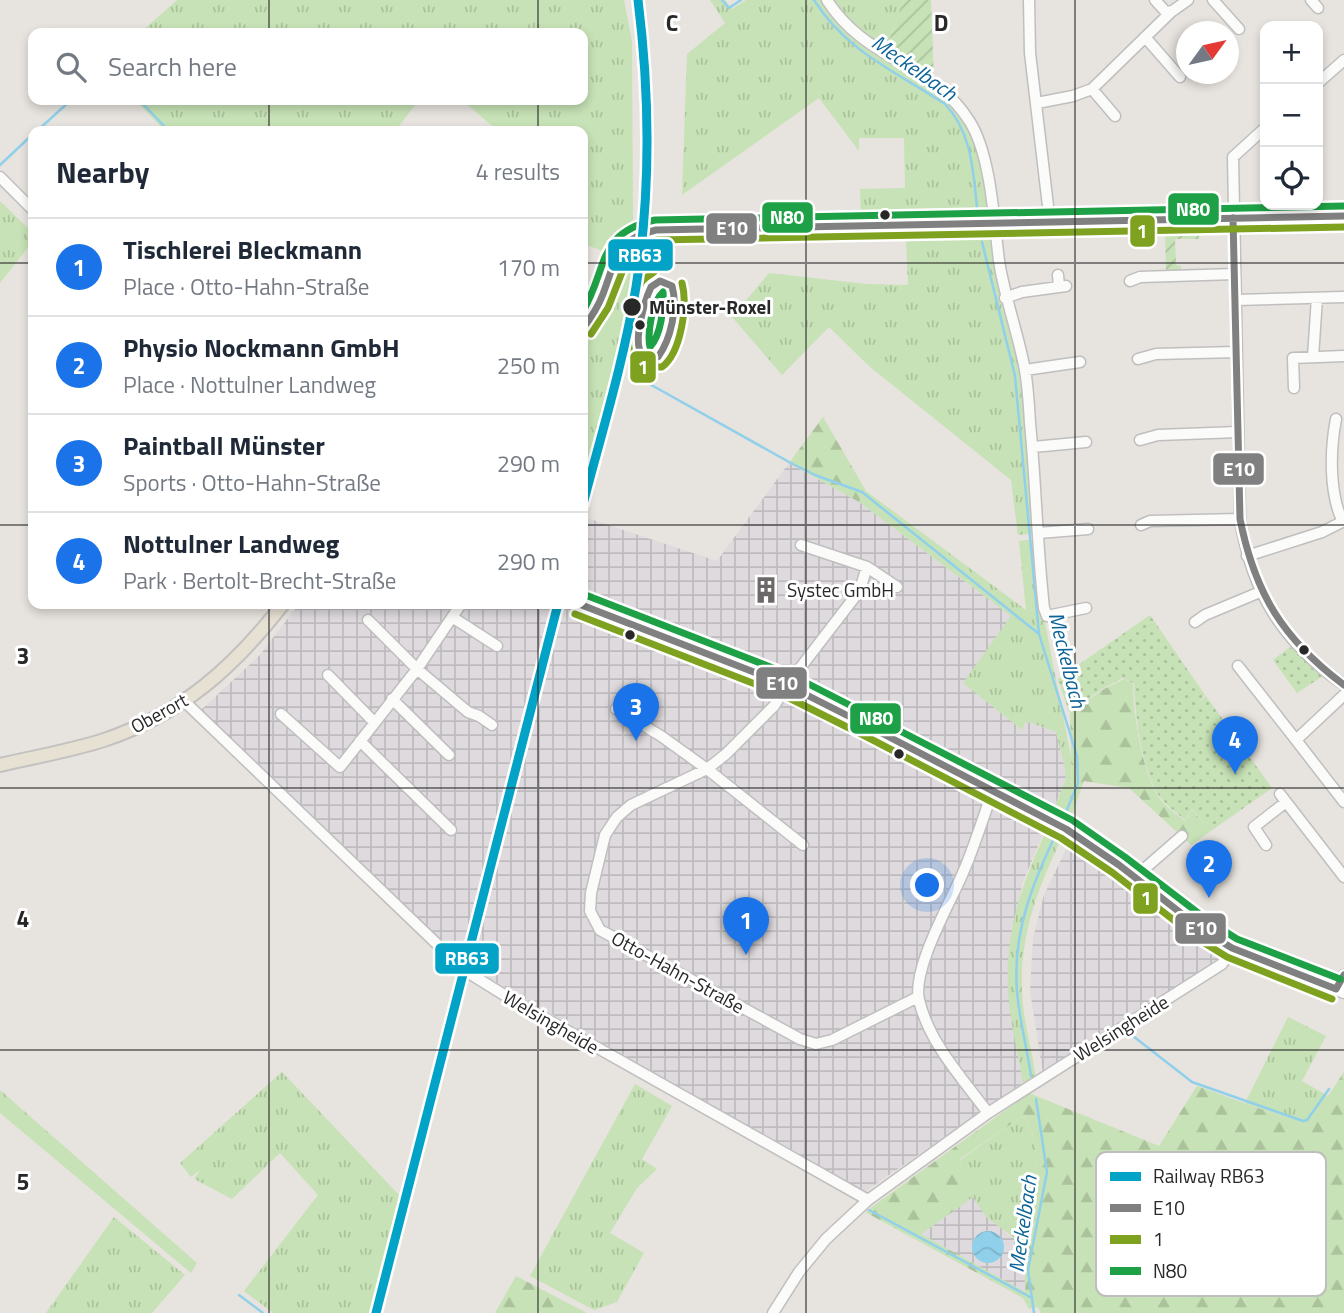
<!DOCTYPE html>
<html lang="en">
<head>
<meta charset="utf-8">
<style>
	body { margin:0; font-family:"Titillium Web",sans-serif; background:#f6f6f7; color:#1f2937 }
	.controls { position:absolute; right:21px; top:21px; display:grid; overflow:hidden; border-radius:14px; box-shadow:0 4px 10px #0003 }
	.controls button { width:63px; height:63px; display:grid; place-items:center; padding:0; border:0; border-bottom:2px solid #e0e1e3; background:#fff; color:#1f2937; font:35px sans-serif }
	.compass { position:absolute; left:1176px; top:21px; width:63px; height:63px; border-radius:50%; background:#fff; box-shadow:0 4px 10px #0003; rotate:57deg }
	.you { position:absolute; left:928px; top:886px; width:24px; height:24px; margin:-18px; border:5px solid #fff; border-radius:50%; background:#1a73e8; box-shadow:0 0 0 10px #1a73e833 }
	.badge { display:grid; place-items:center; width:46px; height:46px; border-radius:50%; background:#1a73e8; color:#fff; font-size:23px; font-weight:700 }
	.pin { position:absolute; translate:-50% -58px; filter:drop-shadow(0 2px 4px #0008) }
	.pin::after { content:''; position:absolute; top:37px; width:24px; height:21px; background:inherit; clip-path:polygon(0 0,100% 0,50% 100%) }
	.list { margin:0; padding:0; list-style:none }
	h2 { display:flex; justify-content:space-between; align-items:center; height:91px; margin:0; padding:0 28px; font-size:30px }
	h2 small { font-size:23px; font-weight:400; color:#747a83 }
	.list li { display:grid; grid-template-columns:46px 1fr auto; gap:21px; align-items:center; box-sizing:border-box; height:98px; padding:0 28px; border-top:2px solid #e0e1e3 }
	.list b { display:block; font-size:26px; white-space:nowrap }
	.list p { margin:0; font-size:23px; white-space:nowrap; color:#747a83 }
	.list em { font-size:23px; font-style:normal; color:#747a83 }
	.icon { flex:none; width:38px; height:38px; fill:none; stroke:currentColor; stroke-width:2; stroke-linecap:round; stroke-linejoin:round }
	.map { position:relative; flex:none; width:1344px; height:1313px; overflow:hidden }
	.search { position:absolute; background:#fff; box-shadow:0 4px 10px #0003; left:28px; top:28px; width:560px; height:77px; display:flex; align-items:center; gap:18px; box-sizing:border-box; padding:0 24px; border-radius:14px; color:#747a83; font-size:26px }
	.panel { position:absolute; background:#fff; box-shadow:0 4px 10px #0003; left:28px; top:126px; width:560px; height:483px; border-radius:14px }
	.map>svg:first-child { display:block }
	.industrial { fill:url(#industrial-grid) }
	.grass { fill:url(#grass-tufts) }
	.forest { fill:url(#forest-firs); fill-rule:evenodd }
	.park { fill:url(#park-dots) }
	.garden { fill:url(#garden-furrows) }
	.water { fill:url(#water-waves) }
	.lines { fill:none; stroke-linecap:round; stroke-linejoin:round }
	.stream { stroke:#90d0ea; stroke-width:2.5 }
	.minor-casing { stroke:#c0bfc0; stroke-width:13 }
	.major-casing { stroke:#c3c2c0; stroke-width:16 }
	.minor { stroke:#fbfbfa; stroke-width:10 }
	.major { stroke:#e6e1d2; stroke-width:12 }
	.bus-1-casing { stroke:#fff; stroke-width:12 }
	.bus-2-casing { stroke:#fff; stroke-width:12 }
	.bus-3-casing { stroke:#fff; stroke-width:12 }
	.bus-1 { stroke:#808080; stroke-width:7 }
	.bus-2 { stroke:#7ea220; stroke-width:7 }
	.bus-3 { stroke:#1ea146; stroke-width:7 }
	.rail-1-casing { stroke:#fff; stroke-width:14 }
	.rail-1 { stroke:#02a3c6; stroke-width:9 }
	.grid { fill:none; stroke:#282828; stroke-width:2; stroke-opacity:0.55 }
	.bus-dot { fill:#282828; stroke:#fff; stroke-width:2.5 }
	.labels { text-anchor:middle; stroke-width:6; stroke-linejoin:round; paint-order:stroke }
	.stop-label { font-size:19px; font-weight:bold; fill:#282828; stroke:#fff; text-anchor:start }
	.poi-label { font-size:19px; fill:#282828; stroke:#fff; text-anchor:start }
	.street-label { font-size:19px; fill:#282828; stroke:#fff }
	.water-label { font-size:21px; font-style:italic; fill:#0c6498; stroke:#fff }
	.key { fill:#fff; stroke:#bebebe; stroke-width:2 }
	.key-label { font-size:19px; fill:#282828 }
	.grid-label { font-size:23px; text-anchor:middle; font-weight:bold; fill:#282828; stroke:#fff; stroke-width:6; stroke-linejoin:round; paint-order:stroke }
	.line-badge { stroke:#fff; stroke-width:2.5 }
	.badge-label { font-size:19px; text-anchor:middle; font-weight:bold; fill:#fff }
</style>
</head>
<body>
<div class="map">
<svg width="1344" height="1313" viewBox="0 0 1344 1313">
	<defs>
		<pattern id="industrial-grid" width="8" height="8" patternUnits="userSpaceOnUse" patternTransform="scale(1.75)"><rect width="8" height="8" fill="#dedadd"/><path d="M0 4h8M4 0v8" fill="none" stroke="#bebbbe"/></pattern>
		<pattern id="grass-tufts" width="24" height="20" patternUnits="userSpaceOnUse" patternTransform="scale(1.75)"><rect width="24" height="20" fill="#c7e2b6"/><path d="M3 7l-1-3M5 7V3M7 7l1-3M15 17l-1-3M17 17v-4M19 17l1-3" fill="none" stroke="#abc29c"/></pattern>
		<pattern id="forest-firs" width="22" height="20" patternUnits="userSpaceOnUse" patternTransform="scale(1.75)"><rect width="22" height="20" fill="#c7e2b6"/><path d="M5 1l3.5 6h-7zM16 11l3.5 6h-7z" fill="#abc29c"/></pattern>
		<pattern id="park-dots" width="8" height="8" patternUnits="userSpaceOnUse" patternTransform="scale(1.75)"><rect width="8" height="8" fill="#c7e2b6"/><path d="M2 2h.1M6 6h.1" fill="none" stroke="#abc29c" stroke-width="1.8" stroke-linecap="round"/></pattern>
		<pattern id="garden-furrows" width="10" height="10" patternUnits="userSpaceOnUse" patternTransform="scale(1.75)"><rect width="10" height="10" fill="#c7e2b6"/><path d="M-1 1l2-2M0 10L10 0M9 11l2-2" fill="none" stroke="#abc29c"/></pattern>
		<pattern id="water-waves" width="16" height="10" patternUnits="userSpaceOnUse" patternTransform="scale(1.75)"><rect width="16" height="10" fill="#90d0ea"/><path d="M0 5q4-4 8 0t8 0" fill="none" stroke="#7cb3c9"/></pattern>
	</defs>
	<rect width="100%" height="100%" fill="#e7e3de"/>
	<path class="industrial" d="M789 463 859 502 1011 616 1022 729 1026 721 1056 732 1064 764 1066 779 1022 884 1008 993 1023 1083 864 1192 471 968 560 612H564L565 607 562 604H583V534L587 518 717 561Z
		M299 604H552L460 961 200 711 259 656Z
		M1071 839 1229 956 1043 1073 1030 991 1033 938 1044 895Z
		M973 1197 1007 1234 1028 1248 1024 1272 1026 1293 921 1234Z"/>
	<path class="grass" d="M177 0H624L632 41 633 220 618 233 606 252 583 244V131H498L462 100H583V33H140Z
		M710 0H725L732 9 746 0H823C836 14 848 33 863 44 901 74 947 83 971 131 983 156 986 186 991 214L861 216 860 189 905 188 904 138H859V151L819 98 682 195 687 54 725 23Z
		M830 0H903L885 53 859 33Z
		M135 100H419L395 131H165Z
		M0 201 33 233V241L0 283Z
		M641 237 626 324 587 476 583 473V344L611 306 622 266 634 247 632 242Z
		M993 237 1000 299 1020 371 1039 533 1018 535 1011 480 870 367 829 327 782 375 732 317 769 273 867 284 908 285 906 239Z
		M866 491 1026 610 1019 541 1035 539 1041 602 1071 757 1072 790 1065 818 1053 811 1066 779 1064 764 1056 732 1026 721 1022 730 963 683 1011 616 859 502Z
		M1048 826 1063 835C1038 889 1020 931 1022 992 1023 1020 1032 1050 1036 1078L1023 1083C1018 1053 1010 1022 1008 992 1005 927 1022 885 1048 826Z
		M1288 1017 1326 1036 1302 1081 1328 1096 1308 1126 1245 1103Z
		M282 1072 401 1197 371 1313H273L244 1291 318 1195 280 1153 232 1199 194 1179 200 1170 191 1177 180 1163Z
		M635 1084 672 1106 642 1159 657 1169 637 1188 610 1233 644 1253 617 1302 594 1310 530 1276Z
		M0 1090 197 1263 191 1273 0 1113Z
		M1023 1116C1047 1144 1033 1212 1028 1248L986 1217 973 1197 961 1206 963 1192 960 1160Z
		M114 1217 185 1275 152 1313H46Z"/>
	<path class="forest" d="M823 417 866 491 859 502 789 463Z
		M1124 679 1133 684C1133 712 1143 779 1161 800 1167 808 1177 814 1185 821L1192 810 1211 831 1191 845 1129 788 1084 781 1070 821 1065 818 1072 790 1070 713 1102 690Z
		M1344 1072V1313H1041L1038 1307 1029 1309 1023 1298 865 1212 1029 1093 1159 1146 1197 1086 1308 1126ZM1023 1116C1051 1147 1027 1231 1025 1271 1024 1278 1026 1286 1025 1292L921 1234 961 1206 963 1192 960 1159Z
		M516 1276 587 1313H495Z"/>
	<path class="park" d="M1150 615 1205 695 1197 703 1206 696 1272 788 1211 831 1192 809 1185 820C1177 813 1167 806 1160 797 1142 774 1135 713 1134 684L1123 678 1102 689 1069 712 1058 679Z
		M1290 647 1323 676 1297 693 1273 660Z"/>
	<path class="garden" d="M903 0H931L934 79 885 53Z
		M1165 229H1199V239H1175L1176 265 1181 266V271L1166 272Z"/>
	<path class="water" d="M972 1247a16 16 0 1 1 32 0a16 16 0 1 1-32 0Z"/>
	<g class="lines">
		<path class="stream" d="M722 0 729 8 741 0
			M814 0C847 52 895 71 945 104 974 135 973 176 978 216
			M139 100 169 131
			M37 131 71 100
			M0 165 33 134
			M982 242 1015 376 1039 634 1077 756 1078 783 1062 822
			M634 367 646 374V382L789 462 815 475 862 492 1039 634
			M1133 1036 1192 1082 1303 1121 1307 1120 1329 1089
			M1031 1076C1027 1048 1019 1019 1017 990 1012 932 1034 879 1059 828
			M869 1210 1030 1297
			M239 1295 263 1313
			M1034 1313 1028 1270 1047 1172 1036 1099"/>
		<defs>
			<path id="minor" d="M827 0C866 62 933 62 970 122 991 156 994 221 999 261 1005 299 1018 333 1025 370 1028 387 1029 405 1030 423 1036 484 1037 546 1044 608L1047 616 1086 608
				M1029 0 1030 53 1050 223
				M1155 0 1165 11 1171 12
				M1213 0 1239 29
				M1311 0 1318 8
				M1145 37 1180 77
				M1318 83 1344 60
				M1037 103 1073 96 1092 89
				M1115 116 1092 89 1171 12 1188 0
				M1265 128 1233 157 1240 519C1252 593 1283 642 1344 685
				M0 177 33 210
				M1058 275 1059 287
				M1130 281 1140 277 1235 274
				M1005 298 1022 292 1066 286
				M1236 300 1344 297
				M1313 357 1317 298
				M1138 359 1156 354 1236 352
				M1025 370 1080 362
				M1294 388 1293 358 1344 356
				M1336 419C1330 450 1329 494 1343 522
				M1140 440 1158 435 1238 432
				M1033 447 1086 442
				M1141 525 1150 521 1240 519
				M1039 533 1088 529
				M801 545 867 567 897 587
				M1247 556 1322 532 1344 521
				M867 567 861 586 854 598 787 685 774 706 726 754 707 769 631 805 617 817 605 835 591 893 590 911 600 930 800 1039 816 1044 832 1040 918 997
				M579 604 634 627 787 685 870 727 1066 829 1119 865 1204 931 1232 948 1344 993
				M452 617 497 646
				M368 620 417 669 468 712 479 716 492 725
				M1195 622 1205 615 1260 592
				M1238 666 1296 740
				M328 675 374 722
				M1344 695 1296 740 1344 802
				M392 699 449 755
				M184 701 464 970 509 998 868 1200
				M616 709 661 736 707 769 803 845
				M281 714 340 767 417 669 461 604
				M360 741 451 830
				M1280 794 1344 877
				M1266 845 1254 827 1286 802
				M1135 877 1182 836
				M1336 989 1344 975
				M988 1113C963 1079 929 1043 919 1000 912 969 949 905 962 875 974 848 983 818 993 790
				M773 1313 799 1272 826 1239 868 1200 988 1113 1222 964 1232 948"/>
			<path id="major" d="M583 328C591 318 598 307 603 294 615 261 615 236 656 230L1344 216
				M0 765C34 757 70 751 104 740 182 714 234 667 283 604"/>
		</defs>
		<use href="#minor" class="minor-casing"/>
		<use href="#major" class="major-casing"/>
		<use href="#minor" class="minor"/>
		<use href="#major" class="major"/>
		<defs>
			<path id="bus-1" d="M1233 218 1240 519C1255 594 1283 639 1344 685
				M660 281 672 286C678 307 671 339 658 357 652 357 646 359 642 354 632 342 645 300 651 287Z
				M583 328C591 318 598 307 603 294 616 260 616 239 656 230L1344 216
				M579 604 787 685 870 727 1066 829 1119 865 1204 931 1232 948 1336 989 1344 975"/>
			<path id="bus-2" d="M654 272C649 276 644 278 641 283 633 298 622 347 634 361 635 362 642 366 643 367H662C681 353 688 305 682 283
				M591 334 608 308 628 257 638 247 657 240 1344 227
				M575 614 783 695 865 736 1061 838 1113 873 1198 939 1227 957 1332 999"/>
			<path id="bus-3" d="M663 292C664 308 661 335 650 347 647 333 652 302 663 292Z
				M583 311C608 269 596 233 655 220L1344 206
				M583 594 791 675 875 718 1072 820 1125 857 1210 922 1237 939 1340 979"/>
		</defs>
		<use href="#bus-1" class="bus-1-casing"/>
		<use href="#bus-2" class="bus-2-casing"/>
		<use href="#bus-3" class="bus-3-casing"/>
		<use href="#bus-1" class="bus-1"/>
		<use href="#bus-2" class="bus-2"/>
		<use href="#bus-3" class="bus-3"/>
		<defs>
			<path id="rail-1" d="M583 504C602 432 624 360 636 287 651 191 650 96 638 0
				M376 1313 558 604"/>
		</defs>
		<use href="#rail-1" class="rail-1-casing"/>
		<use href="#rail-1" class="rail-1"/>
	</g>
	<path class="grid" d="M269 0V33M538 0V33M806 0V1313M1075 0V1313M269 100V131M538 100V131M0 263H33M583 263H1344M0 525H33M583 525H1344M269 604V1313M538 604V1313M0 788H1344M0 1050H1344"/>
	<defs>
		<symbol id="building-bare" viewBox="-9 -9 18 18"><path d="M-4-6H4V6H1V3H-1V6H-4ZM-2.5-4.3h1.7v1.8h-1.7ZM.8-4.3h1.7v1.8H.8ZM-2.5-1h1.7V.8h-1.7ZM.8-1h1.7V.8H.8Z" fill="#6b6968" stroke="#fff" stroke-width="2.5" paint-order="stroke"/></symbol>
	</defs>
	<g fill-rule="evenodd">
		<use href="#building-bare" x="747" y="571" width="38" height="38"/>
	</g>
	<g class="bus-dot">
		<circle cx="885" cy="215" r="6"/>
		<circle cx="632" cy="307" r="10"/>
		<circle cx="640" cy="325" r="6"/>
		<circle cx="630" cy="635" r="6"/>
		<circle cx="1304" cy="650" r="6"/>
		<circle cx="899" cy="754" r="6"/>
	</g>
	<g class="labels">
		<g class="stop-label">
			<text x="649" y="314">Münster-Roxel</text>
		</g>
		<g class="poi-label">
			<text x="787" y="597">Systec GmbH</text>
		</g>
		<g class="street-label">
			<text transform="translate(159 713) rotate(-29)" y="7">Oberort</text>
			<text transform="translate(678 972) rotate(29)" y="7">Otto-Hahn-Straße</text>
			<text transform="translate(551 1022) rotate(30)" y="7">Welsingheide</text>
			<text transform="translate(1121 1028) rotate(-32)" y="7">Welsingheide</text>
		</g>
		<g class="water-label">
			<text transform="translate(914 68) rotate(35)" y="7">Meckelbach</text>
			<text transform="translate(1067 660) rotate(76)" y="7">Meckelbach</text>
			<text transform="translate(1023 1224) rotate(-82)" y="7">Meckelbach</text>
		</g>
	</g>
	<rect x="1096" y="1152" width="230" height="144" rx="10" class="key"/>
	<rect x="1110" y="1172" width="31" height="9" fill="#02a3c6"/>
	<rect x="1110" y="1204" width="31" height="8" fill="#808080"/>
	<rect x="1110" y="1235" width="31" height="9" fill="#7ea220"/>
	<rect x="1110" y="1267" width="31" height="8" fill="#1ea146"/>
	<g class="key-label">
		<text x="1153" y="1183">Railway RB63</text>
		<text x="1153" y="1215">E10</text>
		<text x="1153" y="1246">1</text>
		<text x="1153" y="1278">N80</text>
	</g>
	<g class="grid-label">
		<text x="672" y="31">C</text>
		<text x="941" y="31">D</text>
		<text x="23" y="664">3</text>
		<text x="23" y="927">4</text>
		<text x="23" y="1190">5</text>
	</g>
	<g class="line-badge">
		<rect x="1167" y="192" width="53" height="34" rx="7" fill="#1ea146"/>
		<rect x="761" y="201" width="53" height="33" rx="7" fill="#1ea146"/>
		<rect x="705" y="212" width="53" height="33" rx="7" fill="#808080"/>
		<rect x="1129" y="214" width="27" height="34" rx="7" fill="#7ea220"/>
		<rect x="607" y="238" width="67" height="34" rx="7" fill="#02a3c6"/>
		<rect x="629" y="350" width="28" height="34" rx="7" fill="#7ea220"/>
		<rect x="1212" y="452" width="53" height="34" rx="7" fill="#808080"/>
		<rect x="755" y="666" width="53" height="34" rx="7" fill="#808080"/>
		<rect x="849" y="702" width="53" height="33" rx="7" fill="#1ea146"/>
		<rect x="1132" y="882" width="27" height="33" rx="7" fill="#7ea220"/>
		<rect x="1174" y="912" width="53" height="33" rx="7" fill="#808080"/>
		<rect x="434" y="942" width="66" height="33" rx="7" fill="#02a3c6"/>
	</g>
	<g class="badge-label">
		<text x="1193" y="216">N80</text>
		<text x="787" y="224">N80</text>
		<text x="732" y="235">E10</text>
		<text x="1142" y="238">1</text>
		<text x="640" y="262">RB63</text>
		<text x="643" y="374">1</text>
		<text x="1239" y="476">E10</text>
		<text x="782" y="690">E10</text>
		<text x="876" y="725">N80</text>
		<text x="1146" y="905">1</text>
		<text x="1201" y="935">E10</text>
		<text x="467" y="965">RB63</text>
	</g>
</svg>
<div class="controls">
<button>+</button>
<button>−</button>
<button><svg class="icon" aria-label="locate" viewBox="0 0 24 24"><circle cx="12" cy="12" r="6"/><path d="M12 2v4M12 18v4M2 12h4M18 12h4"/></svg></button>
</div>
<svg class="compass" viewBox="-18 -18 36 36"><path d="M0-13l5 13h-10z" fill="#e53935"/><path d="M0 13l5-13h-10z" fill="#747a83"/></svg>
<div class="you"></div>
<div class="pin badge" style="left:746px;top:955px">1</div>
<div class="pin badge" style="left:1209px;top:898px">2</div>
<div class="pin badge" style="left:636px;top:741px">3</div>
<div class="pin badge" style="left:1235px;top:774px">4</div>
<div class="search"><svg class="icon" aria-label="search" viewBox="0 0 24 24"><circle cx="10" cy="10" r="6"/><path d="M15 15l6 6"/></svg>Search here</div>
<section class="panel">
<h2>Nearby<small>4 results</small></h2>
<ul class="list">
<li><span class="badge">1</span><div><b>Tischlerei Bleckmann</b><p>Place · Otto-Hahn-Straße</p></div><em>170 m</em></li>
<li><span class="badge">2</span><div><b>Physio Nockmann GmbH</b><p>Place · Nottulner Landweg</p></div><em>250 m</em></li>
<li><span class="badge">3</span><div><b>Paintball Münster</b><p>Sports · Otto-Hahn-Straße</p></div><em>290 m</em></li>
<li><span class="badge">4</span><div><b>Nottulner Landweg</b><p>Park · Bertolt-Brecht-Straße</p></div><em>290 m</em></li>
</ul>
</section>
</div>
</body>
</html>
